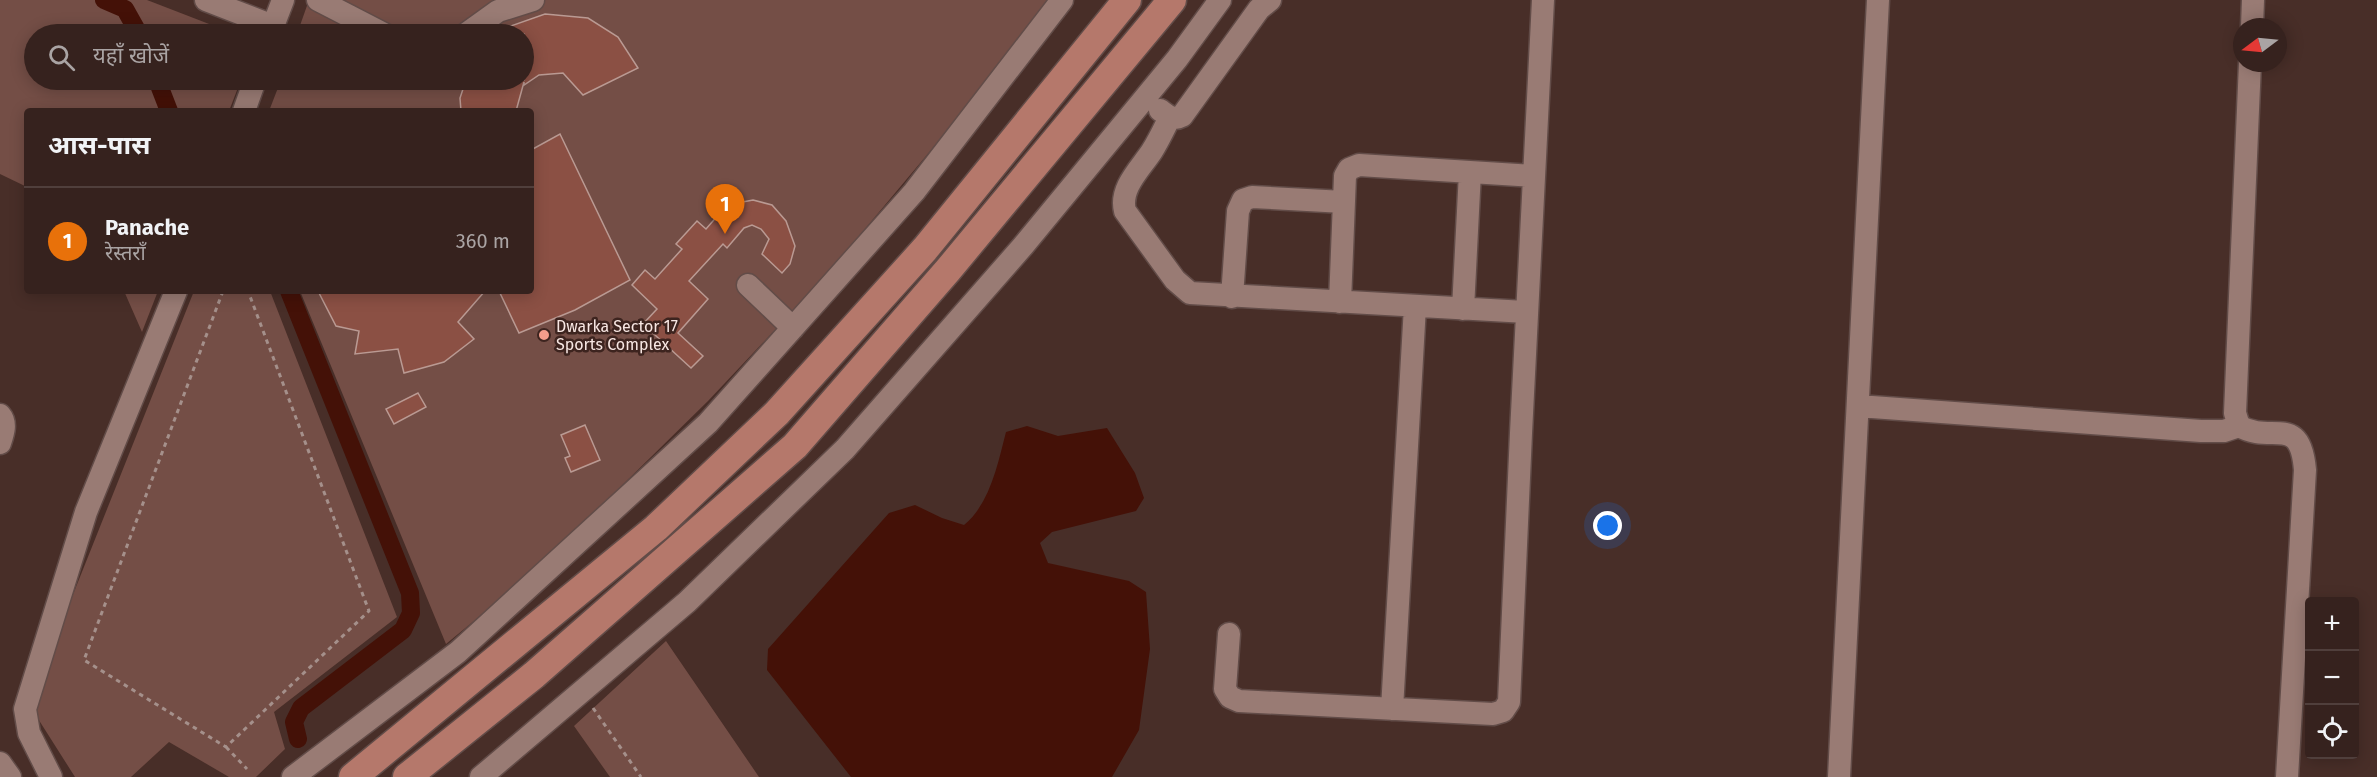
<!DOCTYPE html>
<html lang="hi">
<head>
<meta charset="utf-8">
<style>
	body { margin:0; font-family:"Fira Sans","Noto Sans Devanagari",sans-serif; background:#412f2b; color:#f1f3f6 }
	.controls { position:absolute; right:18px; bottom:18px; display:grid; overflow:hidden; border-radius:6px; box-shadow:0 3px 15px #0003 }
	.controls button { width:54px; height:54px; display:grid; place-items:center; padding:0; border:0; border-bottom:2px solid #503f3c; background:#36221e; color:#f1f3f6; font:30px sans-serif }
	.compass { position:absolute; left:2233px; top:18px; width:54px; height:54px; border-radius:50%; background:#36221e; box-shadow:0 3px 15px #0003; rotate:254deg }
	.you { position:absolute; left:1608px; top:526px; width:21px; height:21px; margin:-15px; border:4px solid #fff; border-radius:50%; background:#1a73e8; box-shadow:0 0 0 9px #1a73e833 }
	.badge { display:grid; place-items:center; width:39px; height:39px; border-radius:50%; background:#d93025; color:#fff; font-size:20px; font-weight:700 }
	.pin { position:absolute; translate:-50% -50px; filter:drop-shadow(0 2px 3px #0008) }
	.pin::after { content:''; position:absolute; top:32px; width:21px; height:18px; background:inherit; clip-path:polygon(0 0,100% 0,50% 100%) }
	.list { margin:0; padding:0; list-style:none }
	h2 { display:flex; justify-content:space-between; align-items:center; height:78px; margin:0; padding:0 24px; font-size:26px }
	h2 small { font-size:20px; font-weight:400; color:#aaa4a4 }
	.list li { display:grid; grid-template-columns:39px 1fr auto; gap:18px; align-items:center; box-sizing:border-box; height:108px; padding:0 24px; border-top:2px solid #503f3c }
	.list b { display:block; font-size:22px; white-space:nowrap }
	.list p { margin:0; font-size:20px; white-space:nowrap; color:#aaa4a4 }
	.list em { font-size:20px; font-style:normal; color:#aaa4a4 }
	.icon { flex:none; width:33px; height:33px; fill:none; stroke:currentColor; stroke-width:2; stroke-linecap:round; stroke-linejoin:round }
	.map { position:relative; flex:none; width:2377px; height:777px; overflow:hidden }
	.search { position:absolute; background:#36221e; box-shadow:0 3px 15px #0003; left:24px; top:24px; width:510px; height:66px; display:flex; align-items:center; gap:15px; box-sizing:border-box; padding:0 21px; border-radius:33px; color:#aaa4a4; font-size:22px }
	.panel { position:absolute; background:#36221e; box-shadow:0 3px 15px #0003; left:24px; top:108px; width:510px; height:186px; border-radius:6px }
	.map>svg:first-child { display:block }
	.green { fill:#744e46 }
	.water { fill:#441107 }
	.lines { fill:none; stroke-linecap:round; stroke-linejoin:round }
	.canal { stroke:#441107; stroke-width:18 }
	.building { fill:#8b5044; stroke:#ba9a93; stroke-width:1.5 }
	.minor-casing { stroke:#624c48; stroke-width:25 }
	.major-casing { stroke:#624c48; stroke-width:31 }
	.path { stroke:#a5908b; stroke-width:3; stroke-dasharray:4.5 4.5; stroke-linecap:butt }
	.minor { stroke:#997b74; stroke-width:22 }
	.major { stroke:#b5786b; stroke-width:28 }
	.poi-dot { fill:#f49d8b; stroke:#3d241f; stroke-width:2 }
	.labels { text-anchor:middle; stroke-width:5; stroke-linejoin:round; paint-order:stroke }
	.poi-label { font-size:16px; fill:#f8e7e3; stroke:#3d241f; text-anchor:start }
</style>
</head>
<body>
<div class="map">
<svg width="2377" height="777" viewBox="0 0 2377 777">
	<rect width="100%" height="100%" fill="#482e28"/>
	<path class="green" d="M0 0H147L235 34H34V80H241L229 111H27V187L0 174Z
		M309 0H1050L1009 57 823 279 708 401 538 568 446 644 300 291H531V111H269L281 80H524V34H297Z
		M124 291H158L142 332Z
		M194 291H270L397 617 274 712 285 749 256 777H229L169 742 131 777H75L35 714 64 617Z
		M666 641 759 777H610L574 726Z"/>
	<path class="water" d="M1027 426 1058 436 1107 428 1135 473 1144 498 1136 511 1052 532 1040 543 1048 563 1129 581 1146 592 1150 649 1139 730 1112 777H851L767 670 768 649 889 513 915 505 942 518 964 525C990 504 998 463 1006 432Z"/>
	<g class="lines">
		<path class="canal" d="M104 0 125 9 139 34
			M157 80 169 111
			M289 291 410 593 411 613 403 630 301 708 294 722 298 739"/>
	</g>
	<path class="building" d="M545 14 588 18 618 37 638 68 583 95 563 73 539 75 524 85V82L516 111H461L460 98 466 80H524V34H492L491 33Z
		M560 134 630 280 575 310 519 333 499 291H531V150Z
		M753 200 772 205 786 221 795 246 790 264 782 273 762 254 769 239 761 229 752 225 744 228 727 248 723 244 689 281 708 299 678 333 703 356 691 368 643 324 657 309 632 285 645 270 655 279 682 249 676 244 697 221 706 229 727 205Z
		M318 291H485L458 322 474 339 444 362 404 373 398 349 355 354 359 331 336 326Z
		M418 393 426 407 394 424 386 409Z
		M585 425 600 460 571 472 565 458 570 456 561 435Z"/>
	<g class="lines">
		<defs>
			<path id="minor" d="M206 0 273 26
				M318 0 384 34
				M2252 27 2253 0
				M270 34 283 0
				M466 34 498 11 533 0
				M2250 63 2235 413 2239 426C2272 445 2300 412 2305 470L2287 777
				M1160 110C1167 115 1173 121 1182 116L1259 9 1270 0
				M244 111 255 80
				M1170 117C1164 129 1159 140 1152 151 1141 168 1119 188 1125 211L1175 280 1190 293 1527 312
				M748 285 793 328
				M1232 297 1238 211 1243 200 1252 197 1344 202
				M1340 302 1345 176 1349 169 1359 165 1534 176
				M1463 309 1470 172
				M1858 406 2201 431H2224L2239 426
				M0 415C7 423 3 434 0 443
				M1229 634 1225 689 1230 697 1239 701 1493 714 1503 711 1509 702 1521 433 1543 0
				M1392 709 1415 306
				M0 763 10 777
				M51 777 29 733 25 709 86 512 176 291
				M293 777 458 652 708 423 914 192 1062 0
				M481 777 687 602 845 449 1023 246 1177 59 1220 0
				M1839 777 1878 0"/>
			<path id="major" d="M353 777 656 528 777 413 925 249 1127 0
				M407 777 534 675 795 446 948 270 1172 0"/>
		</defs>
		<use href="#minor" class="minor-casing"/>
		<use href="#major" class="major-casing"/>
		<path class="path" d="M223 291 84 660 226 747 369 611 248 291
			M593 708 641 777
			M226 747 247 769"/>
		<use href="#minor" class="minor"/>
		<use href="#major" class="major"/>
	</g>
	<circle class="poi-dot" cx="544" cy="335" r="6"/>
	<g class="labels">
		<g class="poi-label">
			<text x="556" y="332">Dwarka Sector 17<tspan x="556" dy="18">Sports Complex</tspan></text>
		</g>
	</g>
</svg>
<div class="controls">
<button>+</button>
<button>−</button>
<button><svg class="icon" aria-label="locate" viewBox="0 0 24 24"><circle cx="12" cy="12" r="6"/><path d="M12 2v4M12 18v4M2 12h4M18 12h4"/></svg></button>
</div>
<svg class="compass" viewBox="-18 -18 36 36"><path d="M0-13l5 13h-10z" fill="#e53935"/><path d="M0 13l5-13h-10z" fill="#aaa4a4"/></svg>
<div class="you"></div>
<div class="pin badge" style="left:725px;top:234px;background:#e8710a">1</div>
<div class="search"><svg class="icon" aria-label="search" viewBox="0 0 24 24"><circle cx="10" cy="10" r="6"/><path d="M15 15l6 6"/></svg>यहाँ खोजें</div>
<section class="panel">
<h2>आस-पास<small></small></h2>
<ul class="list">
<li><span class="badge" style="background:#e8710a">1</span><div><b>Panache</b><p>रेस्तराँ</p></div><em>360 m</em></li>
</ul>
</section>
</div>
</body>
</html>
